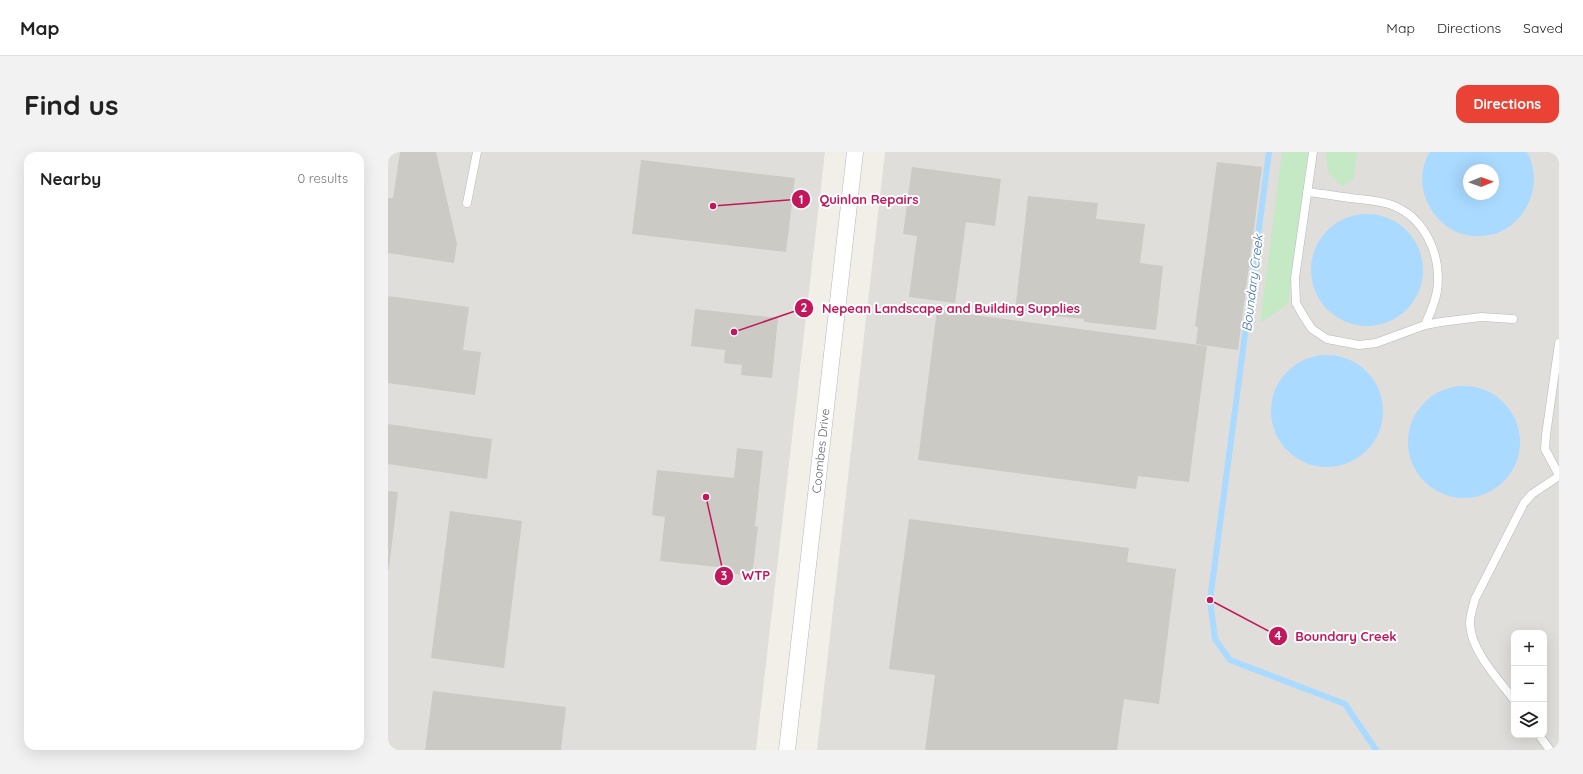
<!DOCTYPE html>
<html lang="en">
<head>
<meta charset="utf-8">
<style>
	body { margin:0; font-family:Quicksand,sans-serif; background:#f2f2f2; color:#222 }
	.controls { position:absolute; right:12px; bottom:12px; display:grid; overflow:hidden; border-radius:8px; box-shadow:0 4px 16px #0002 }
	.controls button { width:36px; height:36px; display:grid; place-items:center; padding:0; border:0; border-bottom:1px solid #e0e0e0; background:#fff; color:#222; font:20px sans-serif }
	.compass { position:absolute; left:1075px; top:12px; width:36px; height:36px; border-radius:50%; background:#fff; box-shadow:0 4px 16px #0002; rotate:89deg }
	.list { margin:0; padding:0; list-style:none }
	h2 { display:flex; justify-content:space-between; align-items:center; height:52px; margin:0; padding:0 16px; font-size:17px }
	h2 small { font-size:13px; font-weight:400; color:#767676 }
	.icon { flex:none; width:22px; height:22px; fill:none; stroke:currentColor; stroke-width:2; stroke-linecap:round; stroke-linejoin:round }
	.map { position:relative; flex:none; width:1171px; height:598px; overflow:hidden; border-radius:12px }
	header { display:flex; align-items:center; gap:24px; box-sizing:border-box; height:56px; padding:0 20px; background:#fff; border-bottom:1px solid #e0e0e0 }
	header strong { font-size:19px }
	nav { display:flex; gap:22px; margin-inline-start:auto; font-size:14px }
	.intro { display:flex; align-items:center; justify-content:space-between; box-sizing:border-box; height:96px; padding:0 24px }
	h1 { margin:0; font-size:28px }
	.button { padding:10px 18px; border-radius:12px; background:#ea4335; color:#fff; font-size:14px; font-weight:700 }
	main { display:flex; gap:24px; padding:0 24px }
	aside { flex:1; background:#fff; border-radius:12px; box-shadow:0 4px 16px #0002 }
	.map>svg:first-child { display:block }
	.industrial { fill:#e0deda; fill-rule:evenodd }
	.green { fill:#c5e8c5 }
	.water { fill:#aadaff; fill-rule:evenodd }
	.lines { fill:none; stroke-linecap:round; stroke-linejoin:round }
	.stream { stroke:#aadaff; stroke-width:6 }
	.building { fill:#cccac5 }
	.service-casing { stroke:#b5b8bc; stroke-width:9 }
	.minor-casing { stroke:#b5b8bc; stroke-width:17 }
	.service { stroke:#fff; stroke-width:8 }
	.minor { stroke:#fff; stroke-width:16 }
	.labels { text-anchor:middle; stroke-width:4; stroke-linejoin:round; paint-order:stroke }
	.street-label { font-size:12px; fill:#5f6368; stroke:#fff }
	.water-label { font-size:13px; font-style:italic; fill:#4174aa; stroke:#fff }
	.leader { fill:none; stroke:#c2185b; stroke-width:1.5 }
	.callout-dot { fill:#c2185b; stroke:#fff; stroke-width:1.5 }
	.mark-label { font-size:12px; text-anchor:middle; font-weight:bold; fill:#fff }
	.callout-label { font-size:13px; text-anchor:middle; font-weight:bold; fill:#c2185b; stroke:#fff; stroke-width:4; stroke-linejoin:round; paint-order:stroke }
</style>
</head>
<body>
<header>
<strong>Map</strong>
<nav><a>Map</a><a>Directions</a><a>Saved</a></nav>
</header>
<div class="intro"><h1>Find us</h1><a class="button">Directions</a></div>
<main>
<aside>
<h2>Nearby<small>0 results</small></h2>
<ul class="list">
</ul>
</aside>
<div class="map">
<svg width="1171" height="598" viewBox="0 0 1171 598">
	<rect width="100%" height="100%" fill="#f1efe8"/>
	<path class="industrial" d="M0 0H437L368 598H0Z
		M497 0H1171V598H429ZM1081 18H1105V42H1081ZM1126 481H1156V583H1126Z"/>
	<path class="green" d="M894 0H920L900 152 872 171Z
		M938 0H969L966 26 954 35 940 20Z"/>
	<path class="water" d="M1042 0H1139C1155 29 1142 66 1112 80 1109 82 1104 82 1101 83 1072 89 1048 72 1038 47 1032 33 1033 13 1042 0ZM1081 18H1105V42H1081Z
		M923 118a56 56 0 1 1 112 0a56 56 0 1 1-112 0Z
		M883 259a56 56 0 1 1 112 0a56 56 0 1 1-112 0Z
		M1020 290a56 56 0 1 1 112 0a56 56 0 1 1-112 0Z"/>
	<g class="lines">
		<path class="stream" d="M881 0 822 448 827 487 842 508 957 552 988 598"/>
	</g>
	<path class="building" d="M12 0H48L69 92 66 111 0 101V46H5Z
		M253 8 407 26 398 100 244 82Z
		M829 10 874 15 850 198 808 192 810 175 807 174Z
		M524 15 613 27 607 74 578 70 567 151 521 145 529 84 515 82Z
		M640 44 710 51 708 67 757 72 752 111 775 114 768 178 696 170V167L627 160Z
		M0 144 81 155 75 198 93 200 87 243 0 231Z
		M307 157 390 166 384 226 353 223 354 213 336 211 337 198 303 194Z
		M549 158 819 194 801 330 750 324 748 337 530 308Z
		M0 272 104 287 99 327 0 312Z
		M349 296 375 299 367 374 370 375 364 424 338 421 339 416 272 409 277 365 264 363 269 318 346 326Z
		M0 339 10 340 1 417H0Z
		M62 359 134 369 116 516 43 506Z
		M521 367 741 396 739 410 788 417 771 552 736 547 729 598H537L547 523 501 517Z
		M45 539 178 555 173 598H37Z"/>
	<g class="lines">
		<defs>
			<path id="service" d="M925 0 907 126 908 151 916 165 924 177 939 187 971 193 988 191 1037 173 1053 170 1093 165 1125 167
				M919 40C936 42 954 45 971 47 981 48 991 49 1001 52 1037 64 1054 103 1049 139 1047 151 1042 162 1037 173
				M79 51 89 0
				M1171 191 1158 283 1157 297 1171 323
				M1126 548C1111 528 1082 498 1082 471 1082 463 1085 455 1087 447L1136 351 1144 342 1171 324
				M1151 583 1162 598"/>
			<path id="minor" d="M399 598 467 0"/>
		</defs>
		<use href="#service" class="service-casing"/>
		<use href="#minor" class="minor-casing"/>
		<use href="#service" class="service"/>
		<use href="#minor" class="minor"/>
	</g>
	<g class="labels">
		<g class="street-label">
			<text transform="translate(433 299) rotate(-84)" y="4">Coombes Drive</text>
		</g>
		<g class="water-label">
			<text transform="translate(864 131) rotate(-83)" y="5">Boundary Creek</text>
		</g>
	</g>
	<path class="leader" d="M325 54L413 47M346 180L416 156M318 345L336 424M822 448L890 484"/>
	<g class="callout-dot">
		<circle cx="325" cy="54" r="4"/>
		<circle cx="346" cy="180" r="4"/>
		<circle cx="318" cy="345" r="4"/>
		<circle cx="822" cy="448" r="4"/>
		<circle cx="413" cy="47" r="10"/>
		<circle cx="416" cy="156" r="10"/>
		<circle cx="336" cy="424" r="10"/>
		<circle cx="890" cy="484" r="10"/>
	</g>
	<g class="mark-label">
		<text x="413" y="52">1</text>
		<text x="416" y="160">2</text>
		<text x="336" y="428">3</text>
		<text x="890" y="488">4</text>
	</g>
	<g class="callout-label">
		<text x="481" y="52">Quinlan Repairs</text>
		<text x="563" y="161">Nepean Landscape and Building Supplies</text>
		<text x="368" y="428">WTP</text>
		<text x="958" y="489">Boundary Creek</text>
	</g>
</svg>
<div class="controls">
<button>+</button>
<button>−</button>
<button><svg class="icon" aria-label="layers" viewBox="0 0 24 24"><path d="M12 4l9 5-9 5-9-5zM3 14l9 5 9-5"/></svg></button>
</div>
<svg class="compass" viewBox="-18 -18 36 36"><path d="M0-13l5 13h-10z" fill="#e53935"/><path d="M0 13l5-13h-10z" fill="#767676"/></svg>
</div>
</main>
</body>
</html>
